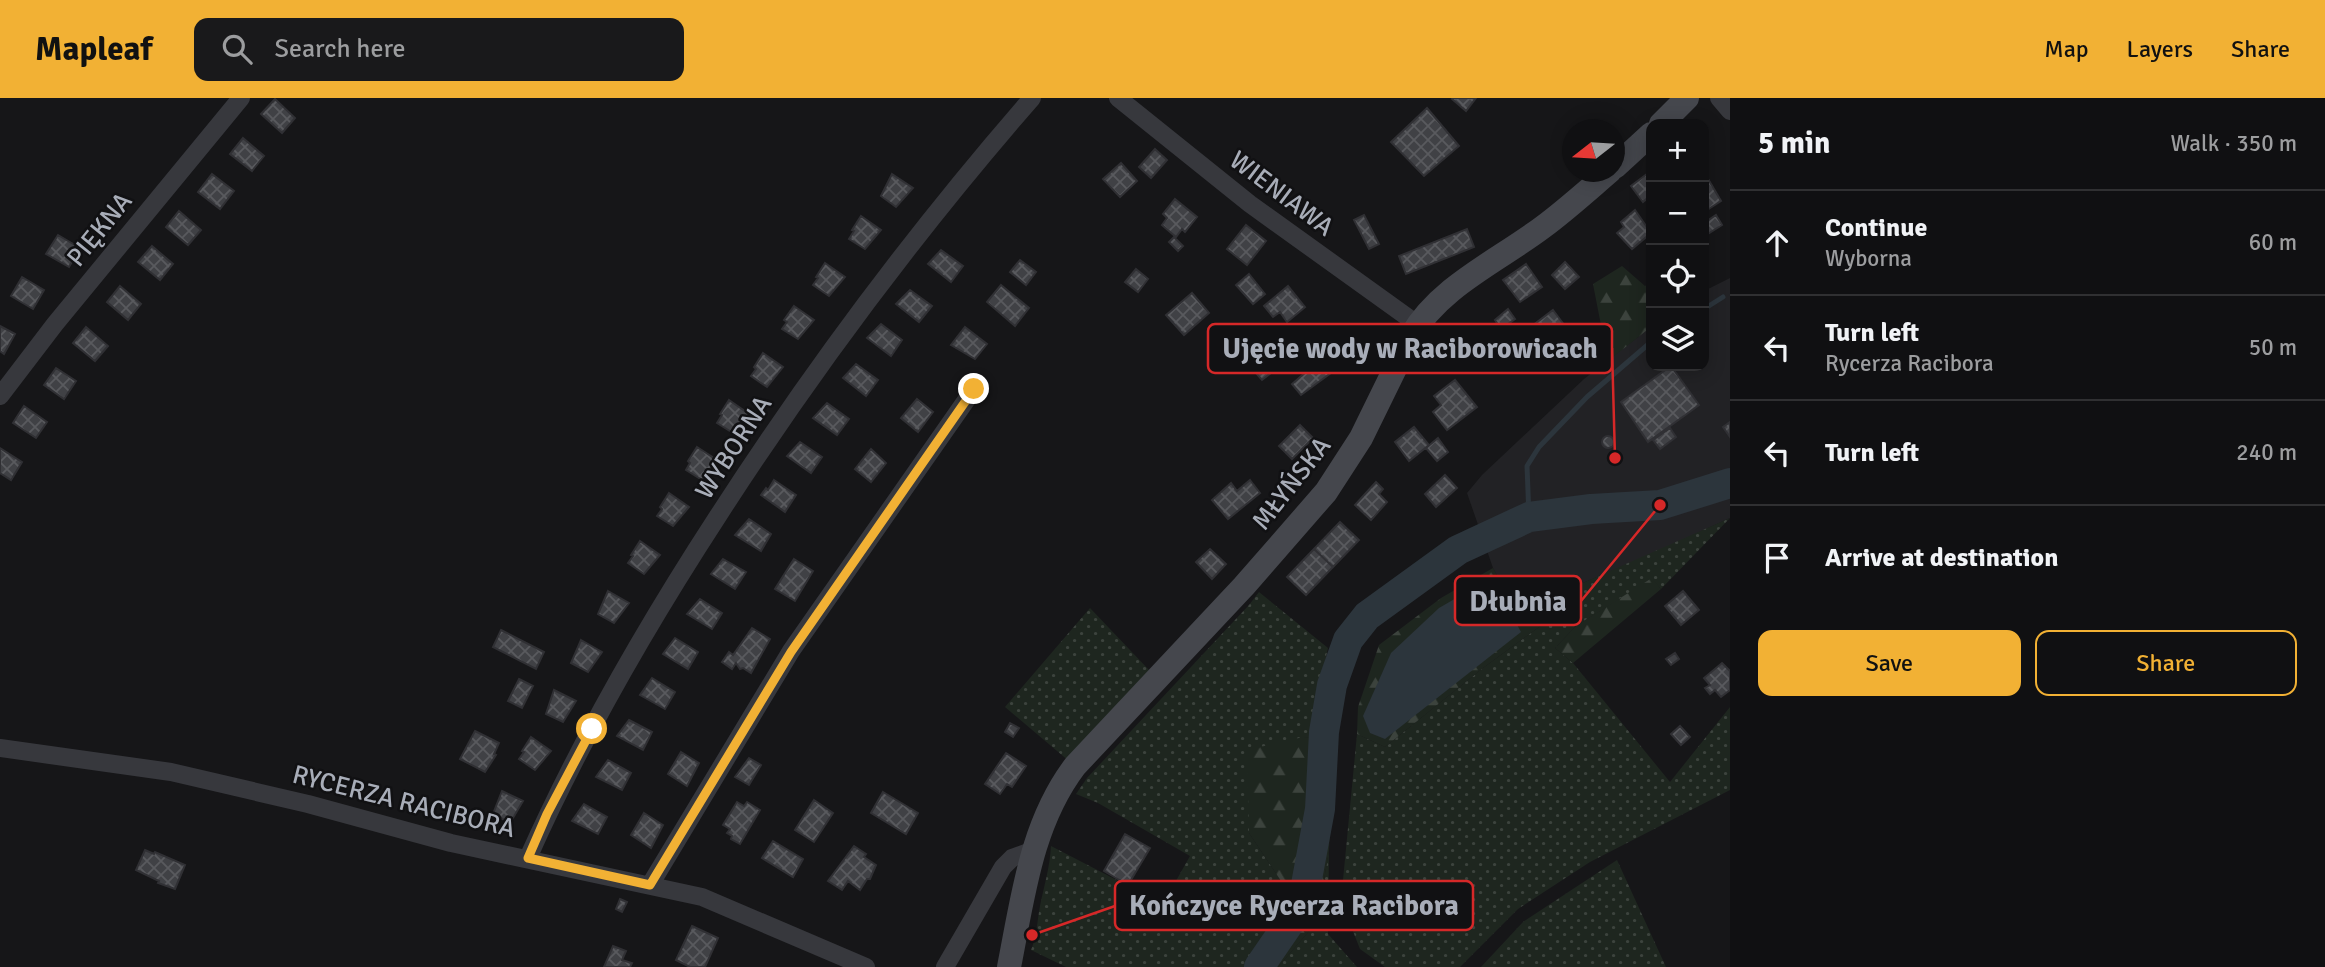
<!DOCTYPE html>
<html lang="en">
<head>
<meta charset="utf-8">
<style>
	body { margin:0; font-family:Signika,sans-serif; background:#19191b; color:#f1f3f6 }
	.controls { position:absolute; right:21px; top:21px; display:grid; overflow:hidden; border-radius:14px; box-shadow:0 4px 18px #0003 }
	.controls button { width:63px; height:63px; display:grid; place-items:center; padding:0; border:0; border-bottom:2px solid #303032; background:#101012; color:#f1f3f6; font:35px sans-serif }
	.compass { position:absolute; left:1562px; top:21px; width:63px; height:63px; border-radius:50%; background:#101012; box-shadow:0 4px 18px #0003; rotate:253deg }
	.stop { position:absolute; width:21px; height:21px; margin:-16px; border:5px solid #f2b134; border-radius:50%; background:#fff }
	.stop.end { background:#f2b134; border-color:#fff; box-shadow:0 2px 7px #0008 }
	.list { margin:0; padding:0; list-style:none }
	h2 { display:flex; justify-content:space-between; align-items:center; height:91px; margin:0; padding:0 28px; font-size:30px }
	h2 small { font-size:23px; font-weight:400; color:#9c9d9f }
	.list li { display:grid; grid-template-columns:46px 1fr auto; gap:21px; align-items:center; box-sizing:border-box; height:105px; padding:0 28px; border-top:2px solid #303032 }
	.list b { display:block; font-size:26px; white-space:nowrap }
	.list p { margin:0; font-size:23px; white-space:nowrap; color:#9c9d9f }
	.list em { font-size:23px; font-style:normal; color:#9c9d9f }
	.actions { display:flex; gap:14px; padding:21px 28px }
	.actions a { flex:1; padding:16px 0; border:2px solid #f2b134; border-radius:14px; text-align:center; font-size:24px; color:#f2b134 }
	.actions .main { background:#f2b134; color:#111 }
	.icon { flex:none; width:38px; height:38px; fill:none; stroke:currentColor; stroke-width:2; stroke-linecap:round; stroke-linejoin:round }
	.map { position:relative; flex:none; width:1730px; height:869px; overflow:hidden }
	header { display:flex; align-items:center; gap:42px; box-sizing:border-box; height:98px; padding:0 35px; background:#f2b134; color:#111 }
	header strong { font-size:33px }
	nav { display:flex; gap:38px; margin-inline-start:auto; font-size:24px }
	.search { width:490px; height:63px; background:#19191b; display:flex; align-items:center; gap:18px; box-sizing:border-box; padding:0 24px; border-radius:14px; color:#9c9d9f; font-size:26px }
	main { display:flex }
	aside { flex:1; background:#101012 }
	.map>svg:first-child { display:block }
	.built { fill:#222225 }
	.grass { fill:url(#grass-dots) }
	.forest { fill:url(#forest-firs) }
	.water { fill:#2c353c }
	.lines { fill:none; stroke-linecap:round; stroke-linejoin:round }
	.stream { stroke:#2c353c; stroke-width:5 }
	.river { stroke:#2c353c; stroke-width:30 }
	.building { fill:url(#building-cross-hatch); stroke:#303034; stroke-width:2 }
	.street { stroke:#37383d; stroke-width:18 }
	.secondary { stroke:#45474d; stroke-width:24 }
	.route { stroke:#f2b134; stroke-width:9 }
	.labels { text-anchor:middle; stroke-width:5; stroke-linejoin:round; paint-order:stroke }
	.street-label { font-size:26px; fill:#a8adb8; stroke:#111113 }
	.leader { fill:none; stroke:#d62828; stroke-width:2.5 }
	.callout-dot { fill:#d62828; stroke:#111113; stroke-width:2.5 }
	.callout { fill:#111113; stroke:#d62828; stroke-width:2.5 }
	.callout-label { font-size:28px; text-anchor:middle; font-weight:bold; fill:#a8adb8 }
</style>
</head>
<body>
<header>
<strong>Mapleaf</strong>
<div class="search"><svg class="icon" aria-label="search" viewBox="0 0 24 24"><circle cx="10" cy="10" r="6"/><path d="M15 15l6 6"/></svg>Search here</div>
<nav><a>Map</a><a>Layers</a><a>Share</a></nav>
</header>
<main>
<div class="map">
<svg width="1730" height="869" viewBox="0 0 1730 869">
	<defs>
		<pattern id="grass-dots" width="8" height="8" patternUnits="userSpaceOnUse" patternTransform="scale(1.75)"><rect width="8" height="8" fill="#1e261f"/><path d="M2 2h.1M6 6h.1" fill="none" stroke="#3c433d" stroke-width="1.8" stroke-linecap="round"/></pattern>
		<pattern id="forest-firs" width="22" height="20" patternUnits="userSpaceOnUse" patternTransform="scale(1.75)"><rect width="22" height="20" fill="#1e261f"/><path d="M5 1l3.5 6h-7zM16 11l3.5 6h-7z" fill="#3c433d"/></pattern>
		<pattern id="building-cross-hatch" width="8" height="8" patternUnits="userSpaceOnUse" patternTransform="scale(1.75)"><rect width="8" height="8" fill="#404145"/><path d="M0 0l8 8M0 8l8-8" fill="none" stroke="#595a5e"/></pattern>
	</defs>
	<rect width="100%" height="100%" fill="#161618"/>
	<path class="built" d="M1730 180V420L1658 453 1517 513 1493 470 1467 395 1482 377 1584 281 1651 229V268H1704V193Z"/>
	<path class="grass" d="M1730 420 1661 491 1652 481 1576 528 1555 550 1573 565 1670 684 1730 609V692L1590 764 1518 811 1460 869H1385L1360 851 1341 803 1357 636 1385 649 1483 570 1557 516 1551 499Z
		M1259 494 1328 550 1309 639H1303L1249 735 1287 792 1277 818 1244 869H1066L1031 852C1037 838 1037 824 1040 808 1044 788 1050 769 1051 748L1163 806 1190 758 1098 705 1076 696 1087 680 1249 507Z
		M1090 510 1149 572 1070 664 1005 609Z
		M1329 752 1328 836 1357 869H1278L1317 824Z
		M1617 762 1666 869H1481L1523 824Z"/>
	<path class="forest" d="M1622 168 1645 188 1651 184V229L1608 263 1593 186Z
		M1493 470 1517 513 1551 499 1557 516 1483 570 1385 649 1357 636 1358 609 1379 547 1441 500Z
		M1652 480 1661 491 1573 565 1555 550 1576 528Z
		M1303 639 1334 640 1329 752 1317 824 1278 869H1244L1277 818 1287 792 1249 735 1247 652Z"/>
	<path class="water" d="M1482 485 1495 487 1521 534 1385 641 1370 635 1363 618 1391 555 1439 510Z"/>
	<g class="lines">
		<path class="stream" d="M1704 211 1723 199
			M1529 419 1527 368 1539 349 1587 299 1651 244"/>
		<path class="river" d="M1259 869 1292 821 1305 792 1320 711 1324 634 1332 587 1348 542 1367 518 1458 452 1529 419 1591 411 1660 407 1730 385"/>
	</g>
	<path class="building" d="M1453 0H1476L1466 13 1452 1Z
		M275 1 295 20 282 35 261 16Z
		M1427 10 1459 48 1424 78 1391 44Z
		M243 40 264 58 252 73 230 56Z
		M1155 51 1167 62 1151 80 1139 69Z
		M1121 65 1137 83 1120 99 1103 81Z
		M1651 73V97L1643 104 1631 88Z
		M1704 74 1721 103 1704 114Z
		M212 76 234 93 220 111 198 94Z
		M892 76 913 90 896 109 881 98Z
		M1175 101 1197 119 1185 134 1182 131 1176 139 1162 127 1167 120 1163 116Z
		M1635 112 1651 135 1632 151 1617 135 1624 129 1621 124Z
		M179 113 201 132 188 147 166 129Z
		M1364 117 1379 146 1369 151 1354 122Z
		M1716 117 1722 127 1706 137 1704 125Z
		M861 118 881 132 865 151 849 141 854 133 852 132Z
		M1246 127 1266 143 1247 167 1227 151Z
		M1467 131 1474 149 1406 176 1399 158Z
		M58 137 80 150 69 169 46 156Z
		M1174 139 1183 148 1178 153 1169 144Z
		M152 148 173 166 160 182 138 164Z
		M941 152 963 168 951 184 928 166Z
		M1020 162 1036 174 1026 187 1010 174Z
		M1565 164 1579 179 1565 191 1552 177Z
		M825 165 845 179 829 198 813 187 818 180 816 179Z
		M1526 166 1542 189 1520 204 1503 182Z
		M1136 171 1148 181 1138 194 1125 184Z
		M1249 176 1265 196 1253 206 1236 187Z
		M22 179 44 192 33 211 11 198Z
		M1001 187 1029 210 1015 228 987 204Z
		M120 188 141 206 128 222 107 204Z
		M1288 188 1305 209 1287 224 1280 214 1273 219 1264 208Z
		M910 192 932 208 919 224 896 206Z
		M1192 195 1209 215 1184 237 1166 217Z
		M794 208 814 222 798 241 782 231 787 224 784 222Z
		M1508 211 1515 221 1501 231 1495 222Z
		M1553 212 1565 228 1560 232 1570 246 1559 254 1549 240 1526 257 1515 241Z
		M881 226 902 242 891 258 867 240Z
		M0 228 15 236 4 256 0 253Z
		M86 229 108 248 95 263 73 245Z
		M965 229 987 246 975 261 951 247Z
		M1318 250 1335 272 1301 297 1292 286 1307 273 1300 263Z
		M763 255 783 269 767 289 751 278 756 271 754 269Z
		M1269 263 1276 271 1262 282 1255 274Z
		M856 266 878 282 866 298 843 280Z
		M1671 268 1699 307 1648 344 1621 304Z
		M56 270 76 283 64 301 44 287Z
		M1455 282 1477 309 1447 332 1433 314 1441 307 1434 298Z
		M917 301 933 314 918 334 901 320Z
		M729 302 749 316 733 335 717 325 722 317 720 316Z
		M827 305 849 321 837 337 813 320Z
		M24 308 47 324 36 340 13 325Z
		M1730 324V339L1723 329Z
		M1300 327 1313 340 1292 361 1279 348Z
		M1414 329 1429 347 1409 363 1395 344Z
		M1670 330 1676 339 1660 351 1653 342Z
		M1602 344a6 6 0 1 1 12 0a6 6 0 1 1-12 0Z
		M1438 340 1448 354 1437 363 1426 350Z
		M800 344 822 359 811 375 787 358Z
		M697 349 717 362 702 382 686 372 690 365 688 363Z
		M0 350 22 364 11 382 0 375Z
		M871 351 886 365 871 384 855 371Z
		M1445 377 1457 390 1436 409 1425 396Z
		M774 382 796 397 785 414 761 397 766 390 768 392Z
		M1250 382 1260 395 1228 421 1212 402 1231 385 1237 393Z
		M1376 384 1383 391 1379 396 1387 404 1371 422 1355 407Z
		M669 395 689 409 673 428 657 418 662 411 660 409Z
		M749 421 771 436 761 453 735 437Z
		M1340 424 1359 442 1333 469 1314 451Z
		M640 443 660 457 644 476 628 465 633 458 631 457Z
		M1210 451 1226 466 1212 481 1196 464Z
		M1314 451 1333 469 1306 497 1287 479Z
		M723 461 746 474 735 491 711 476Z
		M794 461 813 473 795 503 775 491Z
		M608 493 629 505 614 525 598 516Z
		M1683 493 1699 512 1681 527 1665 508Z
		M700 501 722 515 712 531 687 516Z
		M752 530 770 541 751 575 743 570 740 571 736 565 732 571 722 564 729 554 733 557Z
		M501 532 544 554 536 571 493 549Z
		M675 540 698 554 688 571 663 556Z
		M581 542 602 554 588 574 571 565Z
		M1675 555 1679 561 1671 567 1666 561Z
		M1722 565 1730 573V592L1721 599 1715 592 1710 596 1705 590 1710 587 1704 580Z
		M652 580 675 594 665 611 640 597Z
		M519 581 533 588 522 610 508 603Z
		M554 592 576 603 563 624 546 616Z
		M629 622 652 634 643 652 617 638Z
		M1010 625 1019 630 1013 639 1005 634Z
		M1680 628 1690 639 1681 647 1671 636Z
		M475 633 499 645 494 656 496 657 485 674 460 661Z
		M531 639 551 653 535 672 519 661 524 654 522 653Z
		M681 654 699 665 687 688 668 676Z
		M1006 655 1026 668 1012 689 1007 686 1000 696 985 686Z
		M749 660 761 667 749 687 735 679Z
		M608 662 631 675 622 692 596 679Z
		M502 693 523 703 510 725 493 716Z
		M883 694 918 715 906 736 871 715Z
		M814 702 833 715 814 744 795 732Z
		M737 704 744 708 747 704 760 712 740 746 731 741 732 738 727 735 730 731 723 727Z
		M584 706 607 719 598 736 572 723Z
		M644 715 663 727 651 750 631 737Z
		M1125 736 1150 750 1128 787 1104 773Z
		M773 743 803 761 793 779 762 760Z
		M854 748 866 756 864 759 876 767 870 781H867L860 792 848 783 842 792 828 783Z
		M145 752 154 756 155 754 185 767 175 791 158 785 159 783 136 772Z
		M620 801 627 804 622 814 616 811Z
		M692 828 718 840 705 869H690L676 862Z
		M613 848 626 853 622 862 632 865 630 869H604Z"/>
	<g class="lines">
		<path class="street" d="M1118 0 1250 106 1417 226
			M1719 0 1730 13
			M0 298 55 226 241 0
			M0 650 171 674 308 706 451 745 702 799 866 869
			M528 760C581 641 647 527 718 418 813 271 917 132 1032 0
			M650 787 791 553 974 291
			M945 869 1003 769 1012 760 1034 752"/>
		<path class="secondary" d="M1661 26 1687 0
			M1615 69 1651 36
			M1009 869C1023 799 1031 726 1075 668L1244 488 1326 394 1361 340 1411 238C1440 188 1498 163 1543 129 1566 112 1588 92 1609 74"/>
	</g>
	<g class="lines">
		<path class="route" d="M592 631 547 716 528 760 650 787 791 554 974 291"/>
	</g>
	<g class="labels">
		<g class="street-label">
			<text transform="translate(1282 95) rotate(37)" y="9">WIENIAWA</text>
			<text transform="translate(99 131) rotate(-51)" y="9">PIĘKNA</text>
			<text transform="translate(733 349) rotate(-57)" y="9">WYBORNA</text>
			<text transform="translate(1291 385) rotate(-52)" y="9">MŁYŃSKA</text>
			<text transform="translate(404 703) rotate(14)" y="9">RYCERZA RACIBORA</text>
		</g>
	</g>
	<path class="leader" d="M1615 360L1612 250M1660 407L1581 503M1032 837L1115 808"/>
	<g class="callout-dot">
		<circle cx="1615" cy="360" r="7"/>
		<circle cx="1660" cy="407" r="7"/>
		<circle cx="1032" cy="837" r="7"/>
	</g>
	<g class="callout">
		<rect x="1208" y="226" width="404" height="49" rx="7"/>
		<rect x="1455" y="478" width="126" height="49" rx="7"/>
		<rect x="1115" y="783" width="358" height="49" rx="7"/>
	</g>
	<g class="callout-label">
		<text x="1410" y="260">Ujęcie wody w Raciborowicach</text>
		<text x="1518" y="513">Dłubnia</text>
		<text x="1294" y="817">Kończyce Rycerza Racibora</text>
	</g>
</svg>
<div class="controls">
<button>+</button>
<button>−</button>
<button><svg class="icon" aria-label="locate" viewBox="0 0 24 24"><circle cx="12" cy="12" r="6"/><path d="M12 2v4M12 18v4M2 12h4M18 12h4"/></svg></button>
<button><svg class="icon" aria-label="layers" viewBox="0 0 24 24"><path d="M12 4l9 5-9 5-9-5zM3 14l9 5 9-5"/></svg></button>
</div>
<svg class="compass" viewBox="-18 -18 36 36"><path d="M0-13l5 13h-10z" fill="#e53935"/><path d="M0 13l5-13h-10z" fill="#9c9d9f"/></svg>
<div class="stop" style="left:592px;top:631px"></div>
<div class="stop end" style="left:974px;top:291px"></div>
</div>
<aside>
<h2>5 min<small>Walk · 350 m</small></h2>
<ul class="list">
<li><svg class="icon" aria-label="ahead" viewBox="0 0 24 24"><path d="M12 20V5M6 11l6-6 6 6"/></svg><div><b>Continue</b><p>Wyborna</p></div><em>60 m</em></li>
<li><svg class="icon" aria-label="left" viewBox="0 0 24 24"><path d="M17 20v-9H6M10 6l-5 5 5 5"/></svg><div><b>Turn left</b><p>Rycerza Racibora</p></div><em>50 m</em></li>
<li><svg class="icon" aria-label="left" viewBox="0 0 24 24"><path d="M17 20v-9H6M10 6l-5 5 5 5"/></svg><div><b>Turn left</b></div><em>240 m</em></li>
<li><svg class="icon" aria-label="arrive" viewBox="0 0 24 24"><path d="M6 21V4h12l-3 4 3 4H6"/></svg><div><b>Arrive at destination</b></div></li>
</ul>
<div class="actions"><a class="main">Save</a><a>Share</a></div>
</aside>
</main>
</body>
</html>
